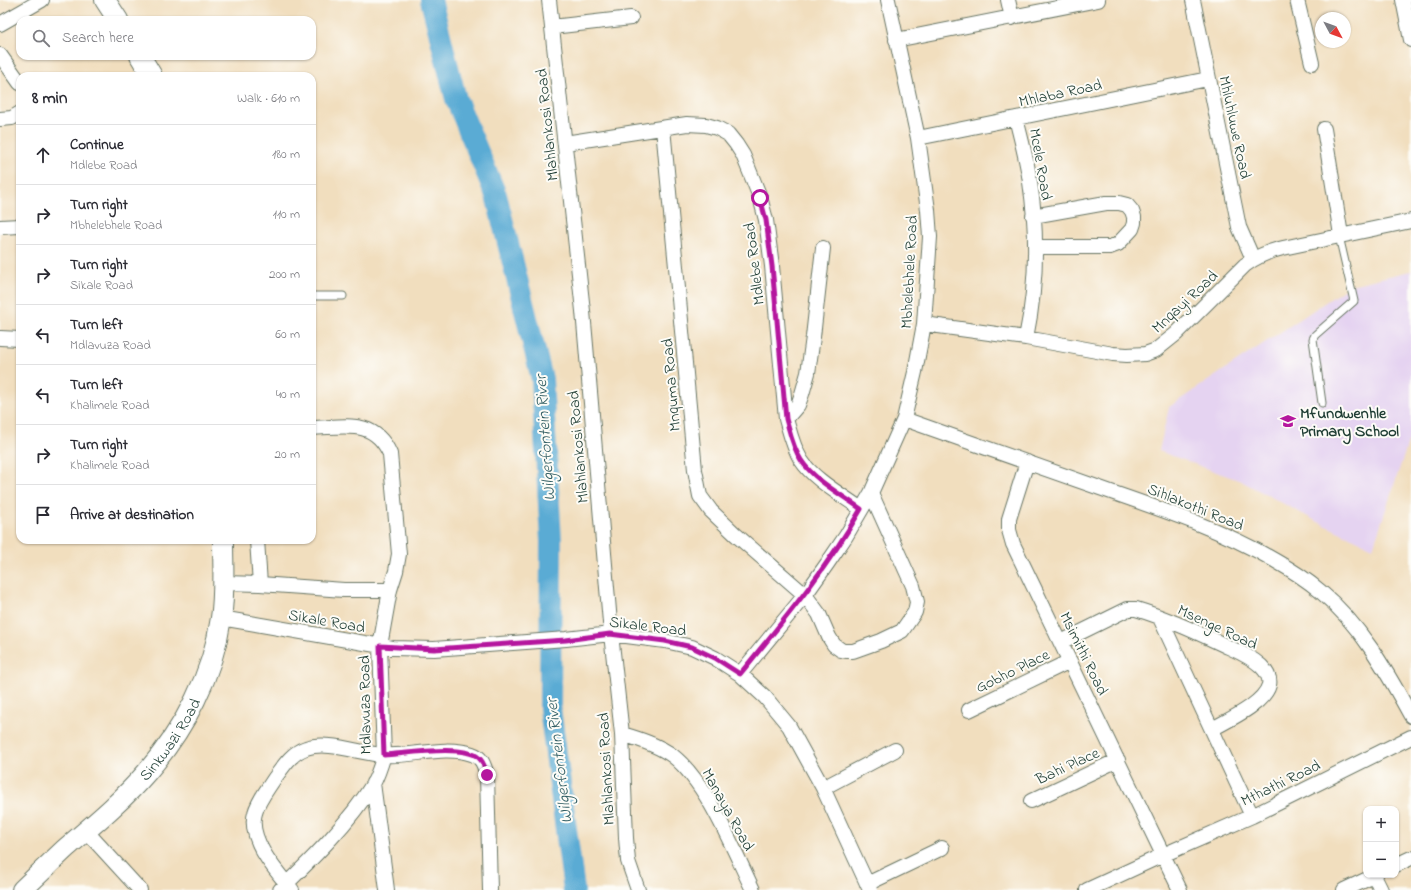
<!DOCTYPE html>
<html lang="en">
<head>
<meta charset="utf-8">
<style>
	body { margin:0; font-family:"Indie Flower",sans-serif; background:#f2f2f3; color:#2b2b33 }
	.controls { position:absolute; right:12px; bottom:12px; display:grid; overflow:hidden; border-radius:8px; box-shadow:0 1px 3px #0004 }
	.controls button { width:36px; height:36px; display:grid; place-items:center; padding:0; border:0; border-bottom:1px solid #e1e1e2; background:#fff; color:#2b2b33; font:20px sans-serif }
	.compass { position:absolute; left:1315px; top:12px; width:36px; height:36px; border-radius:50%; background:#fff; box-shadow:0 1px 3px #0004; rotate:131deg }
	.stop { position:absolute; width:12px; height:12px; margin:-9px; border:3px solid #b5179e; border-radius:50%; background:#fff }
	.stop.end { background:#b5179e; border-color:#fff; box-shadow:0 1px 4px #0008 }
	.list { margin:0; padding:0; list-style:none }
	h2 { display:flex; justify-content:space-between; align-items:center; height:52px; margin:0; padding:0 16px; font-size:17px }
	h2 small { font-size:13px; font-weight:400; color:#7c7c81 }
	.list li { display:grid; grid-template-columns:26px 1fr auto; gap:12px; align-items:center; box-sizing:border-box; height:60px; padding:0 16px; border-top:1px solid #e1e1e2 }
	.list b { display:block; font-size:15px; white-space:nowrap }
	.list p { margin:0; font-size:13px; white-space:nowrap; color:#7c7c81 }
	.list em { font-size:13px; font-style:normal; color:#7c7c81 }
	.icon { flex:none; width:22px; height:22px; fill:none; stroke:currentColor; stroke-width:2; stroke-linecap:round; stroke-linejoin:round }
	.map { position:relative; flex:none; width:1411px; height:890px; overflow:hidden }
	.search { position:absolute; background:#fff; box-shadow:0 1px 3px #0004; left:16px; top:16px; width:300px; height:44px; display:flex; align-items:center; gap:10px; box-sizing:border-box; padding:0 14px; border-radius:12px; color:#7c7c81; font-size:15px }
	.panel { position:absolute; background:#fff; box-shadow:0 1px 3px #0004; left:16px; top:72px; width:300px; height:472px; border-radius:12px }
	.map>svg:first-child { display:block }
	.built { fill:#e5d3f1 }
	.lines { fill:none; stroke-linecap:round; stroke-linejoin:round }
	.river { stroke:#5aabd4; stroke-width:22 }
	.lane-casing { stroke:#687564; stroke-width:9 }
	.street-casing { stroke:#687564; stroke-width:16 }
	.secondary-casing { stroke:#687564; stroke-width:22 }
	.lane { stroke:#fff; stroke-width:7 }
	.street { stroke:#fff; stroke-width:14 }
	.secondary { stroke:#fff; stroke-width:20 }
	.route { stroke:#b5179e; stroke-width:5 }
	.labels { text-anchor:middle; stroke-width:4; stroke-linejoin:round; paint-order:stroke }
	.street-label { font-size:16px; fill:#1f3d34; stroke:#fdfcf7 }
	.poi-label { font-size:16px; font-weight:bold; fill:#1f3d34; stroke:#fdfcf7; text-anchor:start }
	.water-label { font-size:17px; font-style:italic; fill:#315e64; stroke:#fdfcf7 }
</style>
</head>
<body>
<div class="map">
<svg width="1411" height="890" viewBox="0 0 1411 890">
	<rect width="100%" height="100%" fill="#fdfcf7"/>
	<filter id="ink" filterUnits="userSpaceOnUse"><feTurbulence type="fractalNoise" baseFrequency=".025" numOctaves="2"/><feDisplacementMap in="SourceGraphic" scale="8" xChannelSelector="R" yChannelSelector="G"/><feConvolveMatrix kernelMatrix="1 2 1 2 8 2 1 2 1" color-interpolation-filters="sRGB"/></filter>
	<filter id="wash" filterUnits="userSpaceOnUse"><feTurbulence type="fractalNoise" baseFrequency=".012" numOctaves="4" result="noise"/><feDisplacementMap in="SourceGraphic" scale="16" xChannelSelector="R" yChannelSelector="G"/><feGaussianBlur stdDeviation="0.9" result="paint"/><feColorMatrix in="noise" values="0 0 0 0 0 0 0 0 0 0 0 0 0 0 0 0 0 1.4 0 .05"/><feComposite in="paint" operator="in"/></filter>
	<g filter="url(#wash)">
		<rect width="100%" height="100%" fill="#f1debe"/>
		<path class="built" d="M1411 271V434L1373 548 1314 520 1241 481 1159 451 1169 407 1351 285Z"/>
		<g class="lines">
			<path class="river" d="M431 0 456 99 496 195 542 379 551 541 550 708 574 890"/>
		</g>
	</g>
	<g filter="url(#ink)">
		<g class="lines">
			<defs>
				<path id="lane" d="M312 296H343
					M1322 403 1313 339 1315 335 1354 301 1339 236"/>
				<path id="street" d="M549 0 583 311 611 634 622 734 626 838 628 861 638 890
					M1008 0 1012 18
					M1193 0 1239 227 1253 259
					M1297 0 1312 63
					M1403 0 1411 40
					M0 24 42 0
					M552 27 631 18
					M896 40 1098 0
					M0 55 20 83
					M1016 118C1021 139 1027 160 1030 182 1038 235 1037 285 1026 338
					M0 119 12 118 20 113
					M663 128 695 470 700 496 711 511 735 534 805 595 819 614 829 637 834 645 841 650 846 651H853L881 641 902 631 915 612 917 602 913 586 871 493
					M1324 129 1341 235
					M918 138 1208 79
					M565 143 687 124 706 125 717 128 728 134 736 144 743 155 760 197 766 220 772 266 786 419C790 433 793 447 801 460 814 480 842 495 861 509
					M1033 216 1106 203H1119L1127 205 1132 211 1134 217V223L1132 229 1118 244 1110 247H1035
					M0 227 20 226
					M924 324 1026 338 1113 354 1127 355 1145 354 1156 350 1176 334 1245 265C1256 257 1269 251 1283 248L1411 221
					M0 338 20 339
					M786 419 798 405 802 394 808 373 813 337 823 248
					M904 419C974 444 1045 468 1114 493 1169 512 1224 531 1274 560 1290 569 1306 579 1320 591 1360 624 1386 670 1411 716
					M1027 462 1009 519V530L1013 544 1180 890
					M224 583 260 584 257 540
					M260 584 344 590H390
					M221 618 393 648 434 649 566 639 611 634 665 641 692 647 715 658 740 674 765 697 789 726 823 788 870 890
					M1160 618 1252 816
					M1061 642 1128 609H1136C1166 618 1195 631 1224 645 1237 651 1250 656 1261 666 1266 671 1271 677 1269 685 1264 704 1228 720 1212 729
					M740 674 805 595 827 564 846 536 871 493 904 419 915 372 924 324 930 237 928 210 918 138 888 0
					M969 710 1070 661
					M622 734C639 739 658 745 673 756 708 784 733 849 753 890
					M373 783 387 890
					M823 788 895 750
					M1031 801 1118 760
					M86 831 140 890
					M1396 865 1411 858
					M1374 876 1381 890
					M867 884 942 848
					M280 890C313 858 349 823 373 784 378 775 381 765 384 755L380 646 390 590 396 571 399 554 390 454C374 418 345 427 312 428
					M292 890C277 872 247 839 255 813 258 801 267 790 274 779 283 767 291 753 306 748 328 740 361 754 384 755 413 757 443 745 472 754 482 757 484 765 487 775L490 890
					M1087 890 1163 855 1252 816 1411 737
					M1344 890 1376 875"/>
				<g id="secondary">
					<path d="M105 0 118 20"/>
					<path d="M140 56 152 76"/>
					<path id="s1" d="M22 890C37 876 51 862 66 848 94 824 123 800 147 772 184 729 213 675 221 618 225 593 223 566 223 540"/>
				</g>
			</defs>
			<use href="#lane" class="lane-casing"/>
			<use href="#street" class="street-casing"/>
			<use href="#secondary" class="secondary-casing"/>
			<use href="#lane" class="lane"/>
			<use href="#street" class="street"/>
			<use href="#secondary" class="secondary"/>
		</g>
	</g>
	<g class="lines" filter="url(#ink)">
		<path class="route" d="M487 775C485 768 484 762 479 758 464 744 405 754 384 755L380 646 434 649 566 640 610 634 665 641 692 647 715 658 740 674C784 620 826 570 861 509 842 495 814 480 801 460 793 448 790 433 786 419L772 266 766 220 760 198"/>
	</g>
	<defs>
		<symbol id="school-bare" viewBox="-9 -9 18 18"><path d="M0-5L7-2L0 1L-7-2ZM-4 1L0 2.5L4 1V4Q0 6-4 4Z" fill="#b5179e" stroke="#fdfcf7" stroke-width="2.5" paint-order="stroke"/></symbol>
	</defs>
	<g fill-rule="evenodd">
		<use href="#school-bare" x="1277" y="410" width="22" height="22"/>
	</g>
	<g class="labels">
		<g class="street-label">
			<text transform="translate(1060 92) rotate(-12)" y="6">Mhlaba Road</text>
			<text transform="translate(546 125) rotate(-96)" y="6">Mlahlankosi Road</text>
			<text transform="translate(1236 127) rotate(78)" y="6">Mhluhluwe Road</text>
			<text transform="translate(1042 164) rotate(80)" y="6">Mcele Road</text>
			<text transform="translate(753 264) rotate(-97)" y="6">Mdlebe Road</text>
			<text transform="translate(908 272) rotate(-87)" y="6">Mbhelebhele Road</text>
			<text transform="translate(1184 301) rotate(-43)" y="6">Mnqayi Road</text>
			<text transform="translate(670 385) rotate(-95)" y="6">Mnquma Road</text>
			<text transform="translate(577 447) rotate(-95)" y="6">Mlahlankosi Road</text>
			<text transform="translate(1196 506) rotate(22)" y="6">Sihlakothi Road</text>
			<text transform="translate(327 620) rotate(10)" y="6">Sikale Road</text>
			<text transform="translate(648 625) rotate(7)" y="6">Sikale Road</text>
			<text transform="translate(1218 626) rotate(25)" y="6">Msenge Road</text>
			<text transform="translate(1085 653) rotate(64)" y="6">Msimithi Road</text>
			<text transform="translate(1012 670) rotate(-26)" y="6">Gobho Place</text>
			<text transform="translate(364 705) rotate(-91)" y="6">Mdlavuza Road</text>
			<text dy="6" stroke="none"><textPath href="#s1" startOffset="212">Sinkwazi Road</textPath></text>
			<text transform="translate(1067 765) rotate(-25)" y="6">Bahi Place</text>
			<text transform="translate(605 769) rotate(-93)" y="6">Mlahlankosi Road</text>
			<text transform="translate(1280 782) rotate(-26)" y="6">Mthathi Road</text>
			<text transform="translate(729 809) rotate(61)" y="6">Manaya Road</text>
		</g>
		<g class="poi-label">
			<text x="1300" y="418">Mfundwenhle<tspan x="1300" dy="18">Primary School</tspan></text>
		</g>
		<g class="water-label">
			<text transform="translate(544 438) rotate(-94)" y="6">Wilgerfontein River</text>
			<text transform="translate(558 761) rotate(-97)" y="6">Wilgerfontein River</text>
		</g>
	</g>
</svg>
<div class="controls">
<button>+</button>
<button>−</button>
</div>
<svg class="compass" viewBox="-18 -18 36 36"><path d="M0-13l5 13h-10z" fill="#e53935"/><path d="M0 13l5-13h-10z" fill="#7c7c81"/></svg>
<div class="stop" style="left:760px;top:198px"></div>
<div class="stop end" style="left:487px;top:775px"></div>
<div class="search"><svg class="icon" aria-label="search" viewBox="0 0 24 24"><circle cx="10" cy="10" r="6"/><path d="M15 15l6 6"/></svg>Search here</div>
<section class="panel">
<h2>8 min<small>Walk · 610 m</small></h2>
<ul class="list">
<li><svg class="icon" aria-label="ahead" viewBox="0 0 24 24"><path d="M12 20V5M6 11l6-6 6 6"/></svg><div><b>Continue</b><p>Mdlebe Road</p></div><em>180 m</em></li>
<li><svg class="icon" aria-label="right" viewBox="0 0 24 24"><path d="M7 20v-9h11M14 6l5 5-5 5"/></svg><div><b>Turn right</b><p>Mbhelebhele Road</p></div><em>110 m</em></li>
<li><svg class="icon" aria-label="right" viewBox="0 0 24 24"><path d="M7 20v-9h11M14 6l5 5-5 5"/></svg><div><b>Turn right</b><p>Sikale Road</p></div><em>200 m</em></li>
<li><svg class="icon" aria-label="left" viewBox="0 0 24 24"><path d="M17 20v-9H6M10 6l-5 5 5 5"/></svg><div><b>Turn left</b><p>Mdlavuza Road</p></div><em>60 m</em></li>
<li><svg class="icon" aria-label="left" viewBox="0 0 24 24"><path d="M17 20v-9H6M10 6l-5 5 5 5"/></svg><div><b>Turn left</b><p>Khalimele Road</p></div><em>40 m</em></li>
<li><svg class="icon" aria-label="right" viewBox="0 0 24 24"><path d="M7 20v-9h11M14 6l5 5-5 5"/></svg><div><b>Turn right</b><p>Khalimele Road</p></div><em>20 m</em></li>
<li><svg class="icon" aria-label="arrive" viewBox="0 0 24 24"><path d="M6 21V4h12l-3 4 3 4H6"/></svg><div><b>Arrive at destination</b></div></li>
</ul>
</section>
</div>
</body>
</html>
